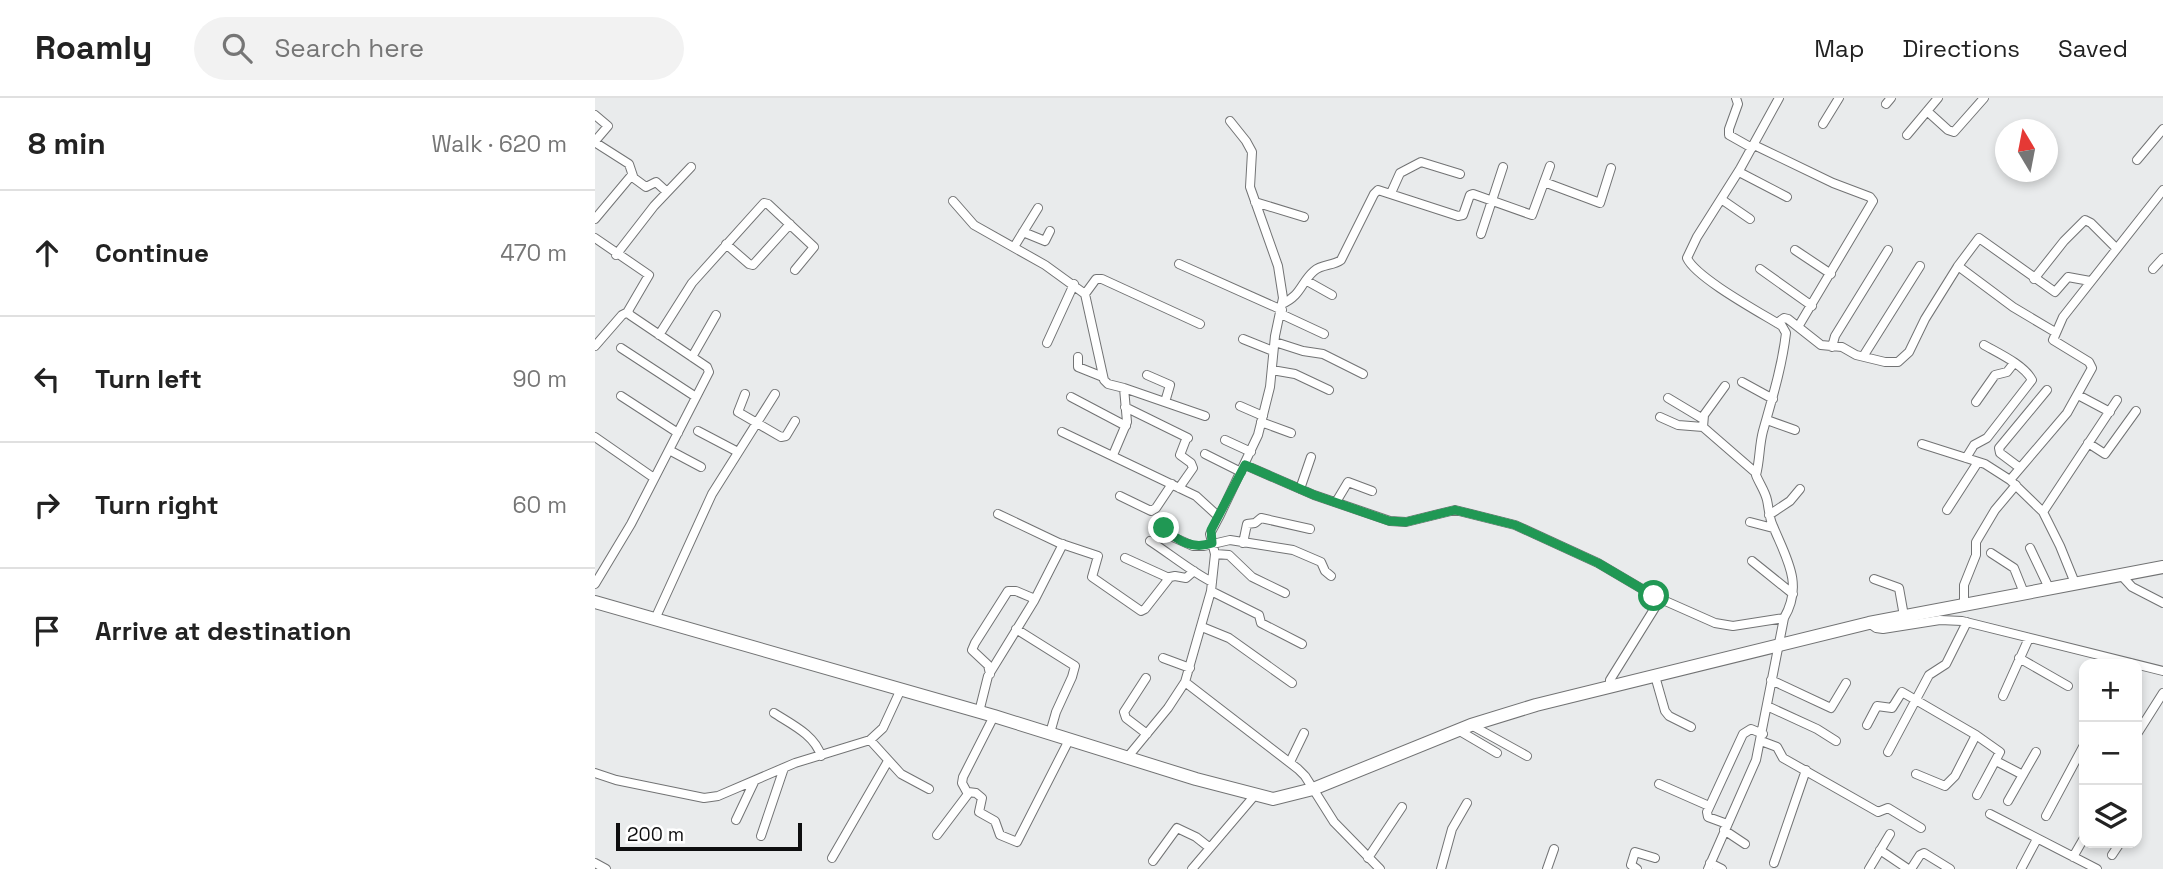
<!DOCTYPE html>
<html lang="en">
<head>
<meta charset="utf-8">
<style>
	body { margin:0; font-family:"Space Grotesk",sans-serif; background:#f2f2f2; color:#222 }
	.controls { position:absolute; right:21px; bottom:21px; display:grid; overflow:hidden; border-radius:14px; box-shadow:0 4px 10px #0003 }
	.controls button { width:63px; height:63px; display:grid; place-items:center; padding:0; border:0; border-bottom:2px solid #e0e0e0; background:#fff; color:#222; font:35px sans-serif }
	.compass { position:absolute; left:1400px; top:21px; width:63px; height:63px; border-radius:50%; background:#fff; box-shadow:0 4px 10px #0003; rotate:350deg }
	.scale { position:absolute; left:21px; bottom:18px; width:186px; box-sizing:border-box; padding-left:7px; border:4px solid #0e0e0f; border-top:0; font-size:19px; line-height:24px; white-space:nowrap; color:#0e0e0f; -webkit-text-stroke:5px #fff; paint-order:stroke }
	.stop { position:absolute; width:21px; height:21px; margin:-16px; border:5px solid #209854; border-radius:50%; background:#fff }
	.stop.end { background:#209854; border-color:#fff; box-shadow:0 2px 7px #0008 }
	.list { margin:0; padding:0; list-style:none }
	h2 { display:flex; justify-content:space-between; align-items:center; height:91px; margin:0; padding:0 28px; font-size:30px }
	h2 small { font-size:23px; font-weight:400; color:#767676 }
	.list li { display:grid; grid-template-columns:46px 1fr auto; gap:21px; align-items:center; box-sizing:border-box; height:126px; padding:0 28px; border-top:2px solid #e0e0e0 }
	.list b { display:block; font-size:26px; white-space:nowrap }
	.list em { font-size:23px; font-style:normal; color:#767676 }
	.icon { flex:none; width:38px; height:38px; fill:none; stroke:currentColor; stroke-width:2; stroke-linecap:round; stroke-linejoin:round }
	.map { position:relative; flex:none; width:1568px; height:771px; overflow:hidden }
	header { display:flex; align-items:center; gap:42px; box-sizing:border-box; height:98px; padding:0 35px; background:#fff; border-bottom:2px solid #e0e0e0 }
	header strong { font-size:33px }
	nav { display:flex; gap:38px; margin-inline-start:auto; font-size:24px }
	.search { width:490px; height:63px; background:#f2f2f2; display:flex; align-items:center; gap:18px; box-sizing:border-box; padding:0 24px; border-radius:38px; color:#767676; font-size:26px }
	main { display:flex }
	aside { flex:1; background:#fff }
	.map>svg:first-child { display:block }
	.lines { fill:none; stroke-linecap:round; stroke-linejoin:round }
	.minor-casing { stroke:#727374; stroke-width:10 }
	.highway-casing { stroke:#727374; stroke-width:14 }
	.minor { stroke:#fff; stroke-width:8 }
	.highway { stroke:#fff; stroke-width:12 }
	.route { stroke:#209854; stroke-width:9 }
</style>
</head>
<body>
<header>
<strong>Roamly</strong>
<div class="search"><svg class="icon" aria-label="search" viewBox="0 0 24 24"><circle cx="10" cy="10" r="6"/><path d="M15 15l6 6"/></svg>Search here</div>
<nav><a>Map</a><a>Directions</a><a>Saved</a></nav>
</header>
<main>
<aside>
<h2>8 min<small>Walk · 620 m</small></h2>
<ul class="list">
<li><svg class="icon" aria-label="ahead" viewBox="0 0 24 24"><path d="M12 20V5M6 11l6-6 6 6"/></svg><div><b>Continue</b></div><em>470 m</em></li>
<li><svg class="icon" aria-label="left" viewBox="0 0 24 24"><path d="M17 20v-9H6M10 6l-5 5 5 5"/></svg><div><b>Turn left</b></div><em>90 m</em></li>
<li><svg class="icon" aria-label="right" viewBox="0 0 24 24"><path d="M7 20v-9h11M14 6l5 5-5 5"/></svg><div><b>Turn right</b></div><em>60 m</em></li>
<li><svg class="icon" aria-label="arrive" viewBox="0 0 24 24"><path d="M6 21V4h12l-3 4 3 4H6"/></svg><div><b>Arrive at destination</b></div></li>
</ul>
</aside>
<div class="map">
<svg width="1568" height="771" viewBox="0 0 1568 771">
	<rect width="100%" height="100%" fill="#e9ebec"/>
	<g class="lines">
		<defs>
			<path id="minor" d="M1141 0 1143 6 1134 31V37L1157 50
				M1291 6 1296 0
				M1332 13 1353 32 1359 34 1389 0
				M0 17 13 28 1 42V45L34 66 38 78
				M1228 26 1244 0
				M1312 37 1343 0
				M1159 47 1238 85 1275 99 1278 103 1203 229
				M1542 62 1568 31
				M1144 74 1192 99
				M949 84 1005 105 1016 70
				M796 95 805 75 826 64 865 76
				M1126 101 1155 121
				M358 103 379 127 450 167 490 196 509 282 513 286 529 290 532 324 518 357
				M660 104 709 119
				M0 121 36 78 51 89 61 84 72 94
				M428 134 450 143 455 133
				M886 136 908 69
				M0 140 54 177 33 213 35 217 112 269 114 274 36 426 0 486
				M131 146 154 166 158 167 195 126
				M419 149 443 110
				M1200 152 1236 176
				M21 157 59 108 96 69
				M584 166 687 212
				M1363 168 1384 140 1460 194 1473 179 1495 183
				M1165 171 1217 208
				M1558 171 1568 160
				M1439 181 1469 143 1490 122 1496 125 1521 150
				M712 183 737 197
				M490 196 501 181H507L605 226
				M687 206C706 198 706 184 719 173 727 166 738 168 746 162L779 96 783 92 863 118 868 117 875 97 878 96 937 117 955 68
				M686 216 729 236
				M1182 225 1189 220 1193 221 1226 247 1247 249 1261 257 1290 264H1303L1314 254 1330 221 1363 168 1418 209 1460 234
				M64 237 97 185 169 105 173 106 219 149 200 172
				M648 241 678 253
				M680 244 708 253 728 256 768 276
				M452 245 479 186
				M0 248 27 217 33 214
				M1237 249 1240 238 1293 152
				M26 250 101 299
				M1269 257 1325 168
				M97 259 121 217
				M483 259V269L508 279
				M677 272 700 276 734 292
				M552 277 575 287 570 304
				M1147 284 1178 301
				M1130 288 1109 317 1108 329 1161 375
				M529 290 610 318
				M150 296 143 314 186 339 191 338 200 323
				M1483 297 1515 314
				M26 298 83 335
				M476 299 531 328
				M1073 300 1108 321
				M1381 304 1400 277 1412 274 1419 265
				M645 308 668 318
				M530 309 593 340
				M1065 319 1083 327 1108 329
				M1172 322 1200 332
				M666 324 696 335
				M103 333 143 354
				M467 334 601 398 624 419 615 436 620 456 616 493 590 584 573 610 531 661
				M0 339 59 380
				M630 342 656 354
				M1493 345 1510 356 1541 313
				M1327 346 1390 366 1415 382
				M74 352 106 369
				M610 356 646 374
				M1371 360 1379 347 1392 340 1437 282C1429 267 1405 256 1389 247
				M650 367 719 397 795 423 811 424 860 412 920 427 1003 465 1059 498 1120 525 1138 528 1189 520
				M1425 370 1405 355 1404 350 1452 292
				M584 390 598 370 596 365 585 357 590 344
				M705 391 716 359
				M525 398 556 413 561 410 577 386
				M741 404 753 384 777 393
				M1352 412 1383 364
				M1448 414 1522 302
				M403 416 464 445 503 458 497 479 546 513 550 511 575 479 580 478 591 480 599 473
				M1174 417 1195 403 1205 391
				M624 419 663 337 675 289 680 238 688 200 683 168 655 89 657 54 651 43 635 23
				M1155 424 1178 430
				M562 426 580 440 598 448H609L635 442 698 452 726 464 730 473 736 478
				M555 443C575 456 597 474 617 484
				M648 445 652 426 660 425 666 420 715 431
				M1435 450 1454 490
				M1396 455 1419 470 1429 495
				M620 456 634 457 657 479 690 495
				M530 460 574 480
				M1157 463 1198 496
				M1526 477 1537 489 1568 505
				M1279 481 1304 490 1309 518
				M1480 485 1465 448 1448 414 1415 382 1472 315 1497 270 1494 264 1458 242 1468 219 1568 92
				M616 493 664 517 666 525 707 546
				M1369 507V487L1381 457V444L1400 412 1421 387
				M60 521 117 396 180 296
				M1274 525 1281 530 1288 531 1345 522 1367 523 1568 573
				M607 529 634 540 697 585
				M421 531 480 568 477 579 461 614 455 635
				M568 560 595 570
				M1424 560 1473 588
				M395 576 393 567 377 552 380 545 413 493H421L440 501
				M1060 578 1070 613 1074 618 1096 629
				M551 580 529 614 531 620 552 636
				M1176 582 1236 610 1251 585
				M590 584 703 671 710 678 739 724 785 771
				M1015 589V582L1066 500
				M1408 598 1434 540
				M1172 608 1222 631 1241 643
				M384 614 393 578 439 503 468 446
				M179 615C196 626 220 637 226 658
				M876 627 932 658
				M1272 627 1282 608 1297 610 1307 594 1381 637 1405 654 1382 697
				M863 632 902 655
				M1542 636 1568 595
				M275 642 306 676 334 691
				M1166 643 1182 649 1188 660 1283 714 1293 710 1326 730
				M1293 654 1334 577 1351 566 1372 524
				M1401 663 1428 677
				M695 664 709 635
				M0 675 21 682 109 700 123 698 200 665 275 642 288 630 306 591
				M1321 676 1350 688 1360 678 1381 637
				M1064 686 1114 708
				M373 694 381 695 387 700 384 714 400 723 405 737 422 744 474 642
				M1413 703 1441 654
				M1542 715V716
				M1395 716 1502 771
				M1451 718 1489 647
				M141 722 159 684
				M1132 726 1113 719 1112 714 1148 636 1156 631 1168 636
				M1129 732 1150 746
				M342 737 373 696 367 685 368 679 399 618
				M166 738 189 670
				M1285 752 1313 771
				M1517 757 1525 745
				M1478 759 1489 740
				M237 760 293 663
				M773 760 807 709
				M558 763 582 730 601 739 615 750
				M0 765 11 771
				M1115 765 1127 771
				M1179 765 1211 672
				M597 771 660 697
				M846 771 857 731 872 705
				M952 771 959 751
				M1042 771 1036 767 1040 754 1060 760
				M1113 771 1161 662 1189 520C1209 486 1191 460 1178 428 1174 420 1174 411 1172 402 1170 393 1164 385 1161 377 1165 362 1164 348 1168 333 1177 301 1187 269 1191 235L1187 228C1166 215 1101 180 1092 160L1102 139 1145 71 1184 0
				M1274 771 1295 736
				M1316 771 1325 757 1329 755 1355 771
				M1426 771 1442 741"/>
			<path id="highway" d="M0 504 399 618 601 681 678 701 718 691 876 627 941 607 1274 525 1568 469"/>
		</defs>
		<use href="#minor" class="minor-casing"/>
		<use href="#highway" class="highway-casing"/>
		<use href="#minor" class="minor"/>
		<use href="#highway" class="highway"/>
	</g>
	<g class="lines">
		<path class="route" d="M569 430C583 443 598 452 617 445L616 432 650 367 719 397 794 423 811 424 860 412 920 427 1003 465 1059 498"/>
	</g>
</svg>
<div class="controls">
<button>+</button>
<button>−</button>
<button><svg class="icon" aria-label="layers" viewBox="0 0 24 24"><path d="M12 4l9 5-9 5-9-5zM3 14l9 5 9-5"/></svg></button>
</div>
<svg class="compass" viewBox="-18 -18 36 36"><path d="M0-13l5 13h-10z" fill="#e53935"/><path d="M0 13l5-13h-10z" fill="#767676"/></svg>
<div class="scale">200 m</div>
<div class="stop" style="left:1059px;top:498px"></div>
<div class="stop end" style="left:569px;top:430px"></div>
</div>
</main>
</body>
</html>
